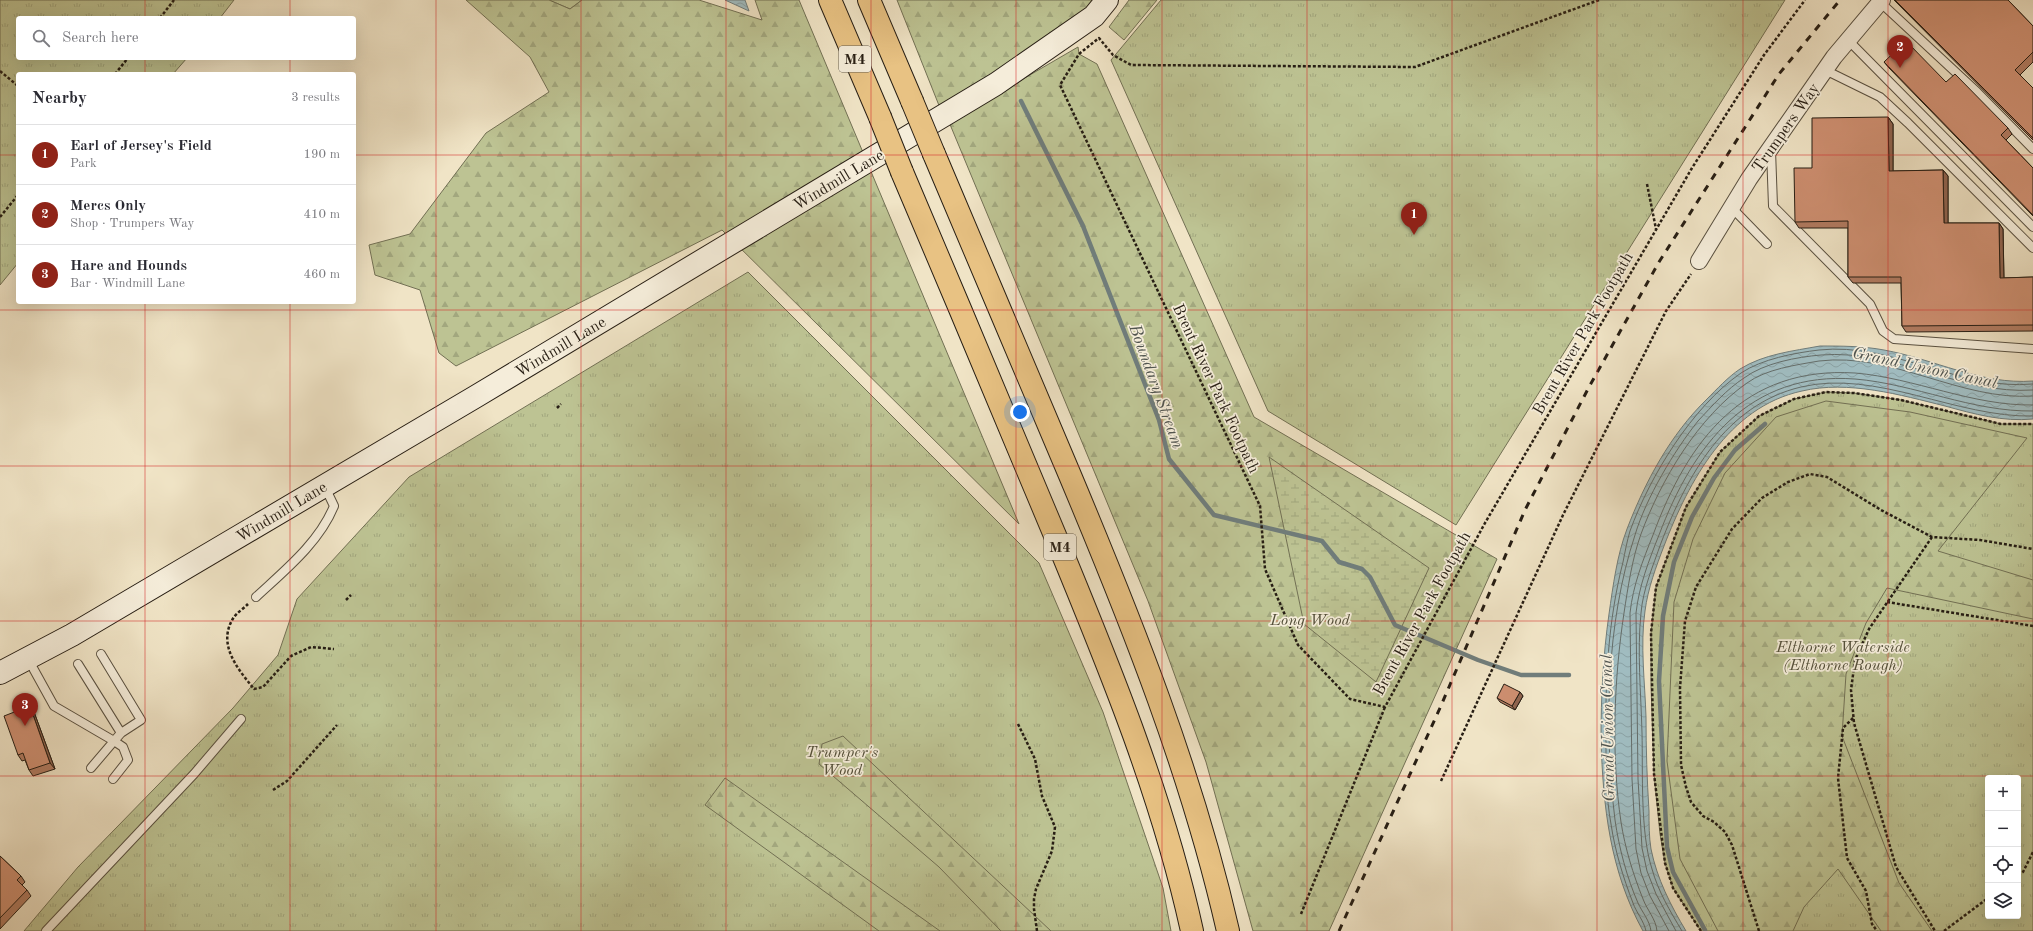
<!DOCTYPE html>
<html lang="en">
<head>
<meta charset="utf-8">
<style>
	body { margin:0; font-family:"Old Standard TT",serif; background:#f7f7f7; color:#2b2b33 }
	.controls { position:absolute; right:12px; bottom:12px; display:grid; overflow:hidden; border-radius:4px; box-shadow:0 4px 16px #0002 }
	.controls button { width:36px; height:36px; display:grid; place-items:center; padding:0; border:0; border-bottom:1px solid #e1e1e2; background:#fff; color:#2b2b33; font:20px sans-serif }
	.you { position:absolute; left:1020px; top:412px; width:14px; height:14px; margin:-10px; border:3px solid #fff; border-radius:50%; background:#1a73e8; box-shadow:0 0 0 6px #1a73e833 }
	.badge { display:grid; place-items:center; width:26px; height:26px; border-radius:50%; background:#8f2418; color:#fff; font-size:13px; font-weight:700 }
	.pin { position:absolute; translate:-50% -33px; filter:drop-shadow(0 1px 2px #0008) }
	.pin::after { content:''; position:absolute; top:21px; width:14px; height:12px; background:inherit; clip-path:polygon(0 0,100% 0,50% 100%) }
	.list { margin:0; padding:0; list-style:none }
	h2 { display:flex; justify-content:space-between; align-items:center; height:52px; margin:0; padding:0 16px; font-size:17px }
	h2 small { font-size:13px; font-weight:400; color:#7c7c81 }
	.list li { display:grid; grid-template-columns:26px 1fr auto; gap:12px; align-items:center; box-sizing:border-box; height:60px; padding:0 16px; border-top:1px solid #e1e1e2 }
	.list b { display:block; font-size:15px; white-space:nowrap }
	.list p { margin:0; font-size:13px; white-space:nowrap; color:#7c7c81 }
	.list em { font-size:13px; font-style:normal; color:#7c7c81 }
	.icon { flex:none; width:22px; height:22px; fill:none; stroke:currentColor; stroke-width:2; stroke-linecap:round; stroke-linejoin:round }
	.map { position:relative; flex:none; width:2033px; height:931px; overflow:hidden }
	.search { position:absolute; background:#fff; box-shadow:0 4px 16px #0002; left:16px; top:16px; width:340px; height:44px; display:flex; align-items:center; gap:10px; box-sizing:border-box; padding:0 14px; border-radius:4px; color:#7c7c81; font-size:15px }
	.panel { position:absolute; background:#fff; box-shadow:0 4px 16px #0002; left:16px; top:72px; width:340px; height:232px; border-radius:4px }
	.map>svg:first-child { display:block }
	.grass { fill:url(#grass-tufts); stroke:#727054; fill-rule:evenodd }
	.forest { fill:url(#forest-firs); stroke:#727054 }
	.wetland { fill:url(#wetland-marsh); stroke:#727054 }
	.water { fill:url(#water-waves); stroke:#707d7b }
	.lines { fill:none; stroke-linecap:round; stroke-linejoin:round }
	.shore { stroke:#646d6a; stroke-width:1 }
	.stream { stroke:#707d7b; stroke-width:4.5 }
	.service-casing { stroke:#595040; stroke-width:10 }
	.minor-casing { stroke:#595040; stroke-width:18 }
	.secondary-casing { stroke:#271e14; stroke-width:24 }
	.motorway-casing { stroke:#271e14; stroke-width:24 }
	.path { stroke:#271e14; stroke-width:2.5; stroke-dasharray:3 2; stroke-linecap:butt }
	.service { stroke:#f5edda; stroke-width:8 }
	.minor { stroke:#f5edda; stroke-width:16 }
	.secondary { stroke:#f5edda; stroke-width:22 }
	.motorway { stroke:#e8c283; stroke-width:22 }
	.rail { stroke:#271e14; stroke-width:3; stroke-dasharray:7 7; stroke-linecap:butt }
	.motorway-bridge-casing { stroke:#271e14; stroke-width:24; stroke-linecap:butt }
	.motorway-bridge { stroke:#e8c283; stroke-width:22 }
	.wall { fill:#b17b61; stroke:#271e14 }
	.shaded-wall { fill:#90644f; stroke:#271e14 }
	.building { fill:#ce8f71; stroke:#271e14 }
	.grid { fill:none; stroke:#d62828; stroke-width:1; stroke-opacity:0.55 }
	.labels { text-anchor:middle; stroke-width:3.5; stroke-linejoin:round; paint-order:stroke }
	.shield { fill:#f5edda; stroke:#655c4f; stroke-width:1 }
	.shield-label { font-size:15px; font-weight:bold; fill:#271e14 }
	.street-label { font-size:16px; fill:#271e14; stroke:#f5edda }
	.park-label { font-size:16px; font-style:italic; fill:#54503a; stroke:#f5edda }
	.water-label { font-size:17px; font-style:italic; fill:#515550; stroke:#f5edda }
</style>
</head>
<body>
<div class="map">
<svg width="2033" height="931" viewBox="0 0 2033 931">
	<defs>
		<pattern id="grass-tufts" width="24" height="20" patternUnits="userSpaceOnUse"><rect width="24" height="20" fill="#bdc393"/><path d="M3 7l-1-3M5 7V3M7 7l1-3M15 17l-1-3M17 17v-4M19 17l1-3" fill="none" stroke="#a2a77e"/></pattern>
		<pattern id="forest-firs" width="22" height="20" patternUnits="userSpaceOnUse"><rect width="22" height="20" fill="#bdc393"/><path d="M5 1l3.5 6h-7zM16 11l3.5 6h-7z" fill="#a2a77e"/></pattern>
		<pattern id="wetland-marsh" width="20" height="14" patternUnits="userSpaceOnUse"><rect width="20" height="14" fill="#bdc393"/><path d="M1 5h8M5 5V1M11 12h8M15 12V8" fill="none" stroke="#a2a77e"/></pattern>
		<pattern id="water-waves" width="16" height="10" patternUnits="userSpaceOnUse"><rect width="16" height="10" fill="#a0bcc0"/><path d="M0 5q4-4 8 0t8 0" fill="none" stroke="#8aa1a4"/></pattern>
	</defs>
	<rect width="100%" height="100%" fill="#f0e4c6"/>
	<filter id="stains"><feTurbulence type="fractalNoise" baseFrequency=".005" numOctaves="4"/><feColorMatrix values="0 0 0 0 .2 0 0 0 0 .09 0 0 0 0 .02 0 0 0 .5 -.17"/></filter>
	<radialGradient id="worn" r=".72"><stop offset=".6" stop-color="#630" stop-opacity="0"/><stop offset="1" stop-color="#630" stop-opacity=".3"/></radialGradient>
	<path class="grass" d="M0 0H234L220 18H18V58H187L173 74H18V263L0 285Z
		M549 0H582L570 9Z
		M1161 0H1785L1456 525 1268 411 1111 60Z
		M748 272 1039 563 1103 712 1163 888 1171 931H24L78 867 233 708 278 655 297 599 409 477Z
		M1826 392 1854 393 1901 400 2001 424H2033V931H1701L1673 888 1665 863 1660 834 1654 774 1651 686V633L1656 587 1686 507 1720 452 1759 416 1794 399ZM1988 778H2018V916H1988Z"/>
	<path class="forest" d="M466 0H549L570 9 582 0H699L762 20 755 0H799L1019 524 722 230 456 366 439 353 420 290 375 275 369 245 410 234 486 133 549 92 530 57Z
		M897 0H1097L1087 12 942 113Z
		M1129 0H1157L1124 40 1109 27Z
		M1078 47 1079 54 1097 64 1254 417 1497 559 1329 931H1253L1206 762 1148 601 949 122Z
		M1826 401 1910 412 2027 438 1938 551 2033 580V619L1887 588 1866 623 1846 674 1842 736 1899 883 1932 931H1881L1838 869 1804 907 1793 931H1718L1680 859 1667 761 1674 602 1693 539 1725 473 1776 417Z
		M843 736 1051 931H1001L939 867 819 764 822 744Z
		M725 778 940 931H879L705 805Z"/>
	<path class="wetland" d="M1269 457 1429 568 1376 682 1304 624Z"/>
	<path class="water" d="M725 0H745L749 11Z
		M1820 346C1841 346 1863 346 1884 350 1934 359 1981 385 2033 381V419C2003 422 1974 414 1945 406 1901 395 1848 380 1802 391 1728 407 1689 481 1664 546 1656 567 1648 588 1645 611 1640 645 1645 683 1646 717 1646 749 1647 780 1649 811 1649 824 1649 837 1651 849 1657 879 1671 906 1686 931H1643C1610 871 1603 807 1601 739 1601 697 1603 656 1609 614 1613 586 1617 555 1627 529 1645 482 1670 435 1707 399 1717 389 1728 377 1740 369 1764 354 1793 351 1820 346Z"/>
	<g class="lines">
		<path class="shore" d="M1646 931C1644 921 1636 912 1633 903 1623 877 1615 851 1611 824 1606 797 1606 769 1606 742 1605 681 1608 621 1623 562 1625 552 1627 541 1630 531 1650 476 1692 407 1741 373 1762 359 1794 353 1819 350 1893 342 1960 391 2033 384
			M1651 931C1650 921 1642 912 1638 903 1627 878 1619 848 1615 820 1604 729 1606 623 1635 535 1646 498 1674 451 1698 421 1712 406 1727 389 1744 378 1764 363 1797 357 1821 355 1895 349 1961 395 2033 390
			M1657 931C1656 919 1647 910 1643 899 1633 874 1625 848 1621 822 1611 755 1614 679 1624 613 1628 587 1632 559 1641 534 1661 480 1698 417 1747 383 1766 369 1796 365 1819 361 1893 352 1960 401 2033 396
			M1669 931 1650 896 1641 873 1636 849 1632 779 1630 613C1633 585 1643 560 1653 535 1688 440 1744 366 1855 373 1915 378 1972 406 2033 405
			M1676 931 1656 894 1647 871 1642 848 1638 779 1636 613C1639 586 1649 560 1659 535 1693 445 1749 371 1855 379 1915 384 1972 412 2033 411
			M1682 931C1670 911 1658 891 1652 869 1640 832 1643 773 1642 733 1641 693 1637 652 1641 613 1643 589 1653 566 1661 543 1687 476 1725 405 1801 387 1876 369 1957 418 2033 416"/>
		<path class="stream" d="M1021 101 1083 226 1159 420 1169 459 1214 515 1322 541 1339 562 1362 569 1370 577 1395 625 1478 660 1521 675H1569
			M1705 930 1673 872 1667 847 1659 681 1663 616 1674 562 1692 517 1714 478 1735 450 1765 424"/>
		<defs>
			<path id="service" d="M1880 2 1977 92 2033 149
				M1848 40 2033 227
				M1825 70 1880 97 1908 123 2033 248
				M1771 150 1773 206 1870 304 1883 331 1894 339 2033 349
				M1732 208 1767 244
				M256 597C284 571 319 543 334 506L325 487
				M28 659 54 706 114 741 121 733 141 720 101 654
				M78 664 121 733
				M91 768 114 741 123 747 128 760 113 779
				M46 931 194 774 241 719"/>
			<path id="minor" d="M1699 261 1749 179 1834 57 1882 0"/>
			<path id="secondary" d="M0 673 72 635 475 397 996 84 1094 16 1107 0"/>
			<path id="motorway" d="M830 0 880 117
				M869 0 912 101
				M934 154C979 260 1024 367 1069 473 1132 623 1192 773 1228 931
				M902 172C955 296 1007 421 1059 545 1111 671 1163 798 1192 931"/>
		</defs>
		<use href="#service" class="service-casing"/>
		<use href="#minor" class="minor-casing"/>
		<use href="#secondary" class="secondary-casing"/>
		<use href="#motorway" class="motorway-casing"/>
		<path class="path" d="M1599 0 1415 67 1131 65 1113 55 1099 38 1079 54 1060 85 1260 506 1265 569 1298 645 1350 699 1385 707 1485 523 1692 168 1764 55 1805 0
			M160 18 174 0
			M0 71 18 86
			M115 74 128 58
			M1647 184 1656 229
			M0 217 18 195
			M557 408 561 404
			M1932 537 1869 629 1855 660 1851 690 1854 723 1896 867 1935 931
			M346 600 351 595
			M1887 602 2033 626
			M248 604C244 608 237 613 234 617 216 644 238 669 254 689L263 687 291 656 311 647 334 649
			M1853 718 1843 728 1838 778 1847 858 1866 891 1872 924 1877 931
			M1018 724 1035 759 1042 796 1055 827 1052 851 1036 889 1034 899V909L1037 931
			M1441 781 1563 515 1666 311 1691 274
			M273 790 287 781 337 725
			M2018 875 2023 872 2033 852
			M1301 914 1385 707
			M1701 931 1673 888 1665 863 1654 774 1651 633 1656 587 1686 507 1720 452 1759 416 1794 399 1826 392 1854 393 1901 400 2001 424H2033
			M1759 931 1732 845 1725 832 1714 822 1703 816 1691 802 1686 787 1681 765 1680 688 1685 621 1696 587 1732 529 1762 498 1788 482 1810 474 1827 477 1881 510 1932 537 1980 540 2033 549
			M1944 931 1988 898"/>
		<use href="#service" class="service"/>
		<use href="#minor" class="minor"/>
		<use href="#secondary" class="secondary"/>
		<use href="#motorway" class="motorway"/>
		<path class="rail" d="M1339 931 1440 708 1525 510 1589 387 1659 262 1779 74 1840 0"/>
		<defs>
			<path id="motorway-bridge" d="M912 101 934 154
				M880 117 902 172"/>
		</defs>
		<use href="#motorway-bridge" class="motorway-bridge-casing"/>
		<use href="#motorway-bridge" class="motorway-bridge"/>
	</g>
	<path class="wall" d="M1894 0H2008L2033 26V62L2020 75 2033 88V140Z
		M1884 62 1946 82 2008 128 2012 134 2006 140 2033 168V216L1889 68Z
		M1888 117 1893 124V171L1943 170 1948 176V223H1999L2003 229 2004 278 2033 277V331L1906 332 1902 326 1901 283H1853L1848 277V228H1799L1795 222Z
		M1520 692 1523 696 1515 710 1500 702 1497 698Z
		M30 706 34 712 55 769 33 776 29 770 25 760 22 761 18 755Z
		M0 856 21 876 25 882 22 885 27 890 31 896 0 929Z"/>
	<path class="shaded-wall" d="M1888 117 1893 124V177L1889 171Z
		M1943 170 1948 176V229L1944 223Z
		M1999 223 2003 229 2004 284 2000 278Z
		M1520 692 1523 696 1515 710 1512 706Z
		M30 706 34 712 55 769 50 763Z"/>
	<path class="building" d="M1895 0H2008L2033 26V52L2015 70 2033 88V138Z
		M1906 41 1946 82 1955 74 2008 128 2001 135 2033 168V215L1884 62Z
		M1888 117 1889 171 1943 170 1944 223H1999L2000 278 2033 277V325L1902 326 1901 277H1848V221L1795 222 1794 168H1812V118Z
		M1504 684 1520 692 1512 706 1497 698Z
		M30 706 50 763 29 770 23 753 18 755 4 716Z
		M0 856 21 876 17 880 27 890 0 918Z"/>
	<path class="grid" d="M145 0V18M290 0V18M436 0V931M581 0V931M726 0V931M871 0V931M1016 0V931M1162 0V931M1307 0V931M1452 0V931M1597 0V931M1743 0V931M1888 0V931M145 58V74M290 58V74M0 155H18M354 155H2033M145 302V931M290 302V931M0 310H2033M0 466H2033M0 621H2033M0 776H2033"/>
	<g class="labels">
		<g class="shield">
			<rect x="839" y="46" width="32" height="26" rx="3"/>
			<rect x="1044" y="534" width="32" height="26" rx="3"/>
		</g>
		<g class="shield-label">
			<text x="855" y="64">M4</text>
			<text x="1060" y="552">M4</text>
		</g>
		<g class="street-label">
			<text transform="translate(1785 127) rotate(-55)" y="6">Trumpers Way</text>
			<text transform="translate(838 179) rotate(-31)" y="6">Windmill Lane</text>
			<text transform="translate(1582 333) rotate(-60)" y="6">Brent River Park Footpath</text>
			<text transform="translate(560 346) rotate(-31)" y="6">Windmill Lane</text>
			<text transform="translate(1217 388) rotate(65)" y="6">Brent River Park Footpath</text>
			<text transform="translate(281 511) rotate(-31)" y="6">Windmill Lane</text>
			<text transform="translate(1421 613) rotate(-61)" y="6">Brent River Park Footpath</text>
		</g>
		<g class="park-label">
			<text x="1310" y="625">Long Wood</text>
			<text x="1843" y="652">Elthorne Waterside<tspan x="1843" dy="18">(Elthorne Rough)</tspan></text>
			<text x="842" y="757">Trumper's<tspan x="842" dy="18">Wood</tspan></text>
		</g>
		<g class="water-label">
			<text transform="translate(1925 367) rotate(12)" y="6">Grand Union Canal</text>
			<text transform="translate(1157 386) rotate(70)" y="6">Boundary Stream</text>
			<text transform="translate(1607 728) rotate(-91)" y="6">Grand Union Canal</text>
		</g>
	</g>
	<rect width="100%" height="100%" filter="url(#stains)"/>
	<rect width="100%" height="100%" fill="url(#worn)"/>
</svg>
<div class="controls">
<button>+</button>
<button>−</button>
<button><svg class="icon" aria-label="locate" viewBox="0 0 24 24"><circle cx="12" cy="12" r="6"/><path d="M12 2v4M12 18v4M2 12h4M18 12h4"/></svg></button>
<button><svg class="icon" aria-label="layers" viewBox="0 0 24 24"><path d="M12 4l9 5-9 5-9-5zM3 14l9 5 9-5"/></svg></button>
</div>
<div class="you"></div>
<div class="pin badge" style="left:1414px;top:235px">1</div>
<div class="pin badge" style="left:1900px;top:68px">2</div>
<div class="pin badge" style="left:25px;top:726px">3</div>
<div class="search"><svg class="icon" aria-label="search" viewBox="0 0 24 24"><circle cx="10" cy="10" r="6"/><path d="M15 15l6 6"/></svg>Search here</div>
<section class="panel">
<h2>Nearby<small>3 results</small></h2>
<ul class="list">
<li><span class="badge">1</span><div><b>Earl of Jersey's Field</b><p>Park</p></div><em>190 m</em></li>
<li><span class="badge">2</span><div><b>Mercs Only</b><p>Shop · Trumpers Way</p></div><em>410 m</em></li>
<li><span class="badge">3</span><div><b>Hare and Hounds</b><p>Bar · Windmill Lane</p></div><em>460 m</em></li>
</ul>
</section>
</div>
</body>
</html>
